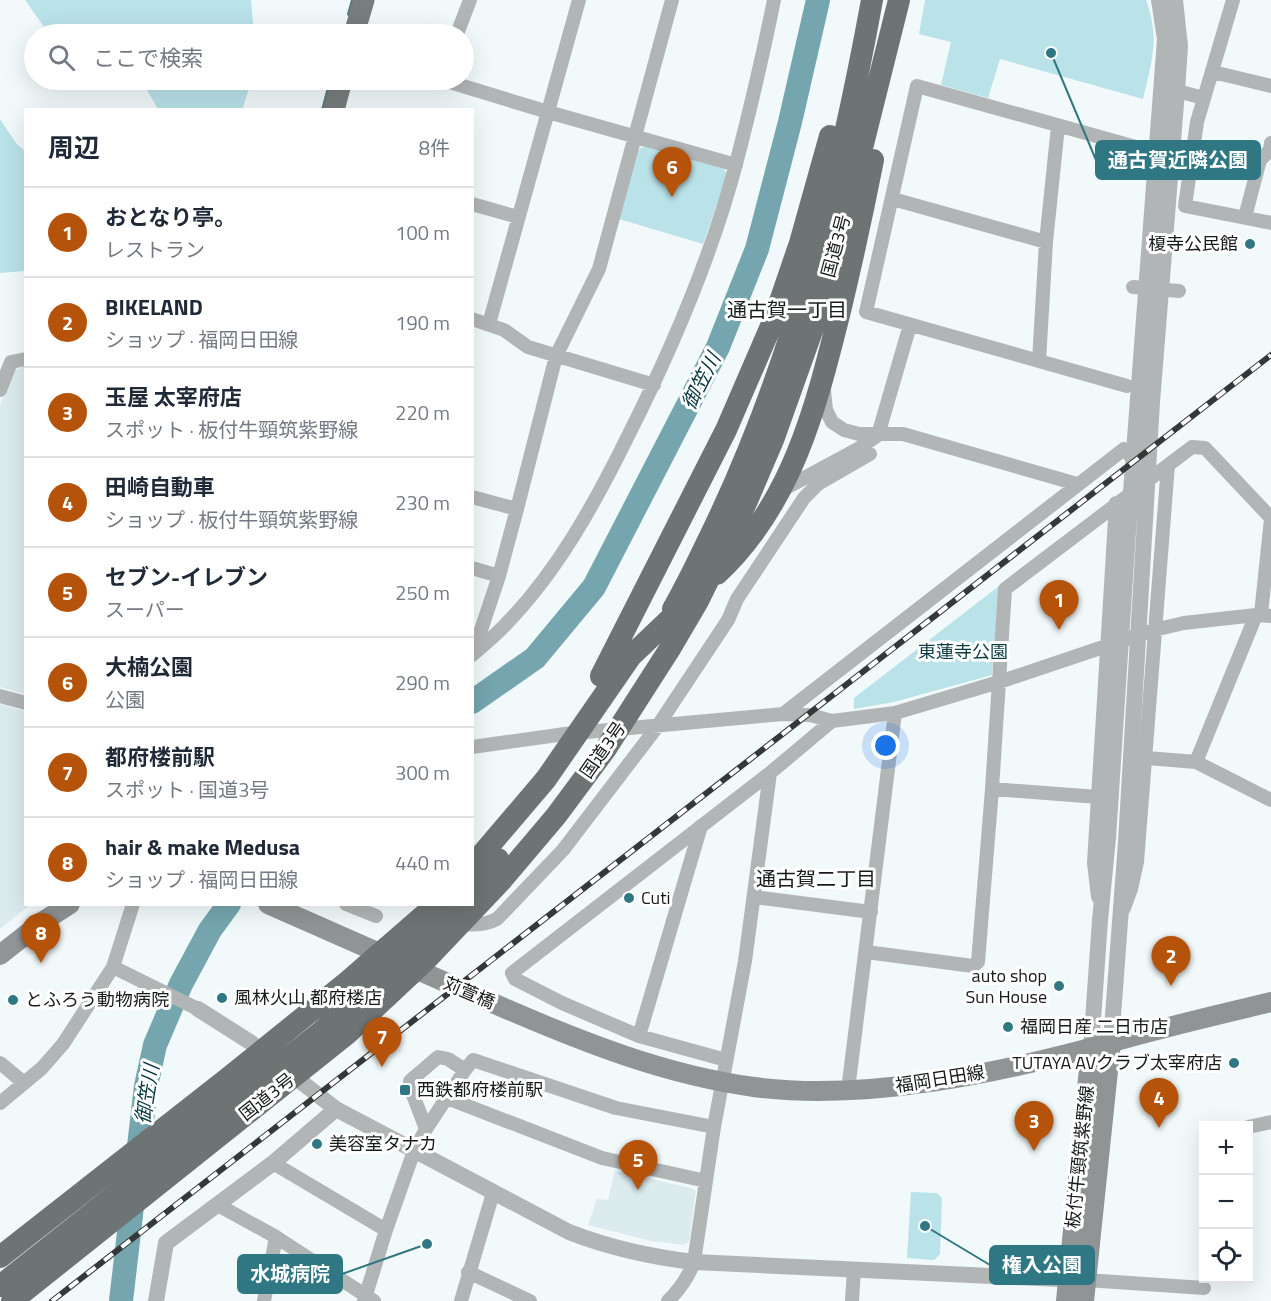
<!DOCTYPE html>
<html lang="ja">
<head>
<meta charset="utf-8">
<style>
	body { margin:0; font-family:"Titillium Web","Noto Sans JP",sans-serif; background:#f6f6f7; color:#1f2937 }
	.controls { position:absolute; right:18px; bottom:18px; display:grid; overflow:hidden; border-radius:0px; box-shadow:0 6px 24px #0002 }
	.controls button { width:54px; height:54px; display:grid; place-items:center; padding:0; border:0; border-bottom:2px solid #e0e1e3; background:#fff; color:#1f2937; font:30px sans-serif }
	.you { position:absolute; left:886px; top:746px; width:21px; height:21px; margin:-15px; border:4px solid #fff; border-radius:50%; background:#1a73e8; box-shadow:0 0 0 9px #1a73e833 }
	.badge { display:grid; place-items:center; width:39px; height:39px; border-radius:50%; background:#b45309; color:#fff; font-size:20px; font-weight:700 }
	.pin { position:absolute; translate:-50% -50px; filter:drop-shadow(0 2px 3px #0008) }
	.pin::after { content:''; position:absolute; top:32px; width:21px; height:18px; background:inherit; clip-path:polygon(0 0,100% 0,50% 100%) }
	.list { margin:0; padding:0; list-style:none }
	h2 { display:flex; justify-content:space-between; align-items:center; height:78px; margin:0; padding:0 24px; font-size:26px }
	h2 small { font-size:20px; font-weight:400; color:#747a83 }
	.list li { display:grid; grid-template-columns:39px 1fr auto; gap:18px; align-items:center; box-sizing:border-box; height:90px; padding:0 24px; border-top:2px solid #e0e1e3 }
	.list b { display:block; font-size:22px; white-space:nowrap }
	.list p { margin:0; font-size:20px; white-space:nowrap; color:#747a83 }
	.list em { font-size:20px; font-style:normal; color:#747a83 }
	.icon { flex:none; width:33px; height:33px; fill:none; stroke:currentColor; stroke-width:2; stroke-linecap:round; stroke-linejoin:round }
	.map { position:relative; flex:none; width:1271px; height:1301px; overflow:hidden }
	.search { position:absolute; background:#fff; box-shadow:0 6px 24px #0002; left:24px; top:24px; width:450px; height:66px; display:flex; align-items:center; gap:15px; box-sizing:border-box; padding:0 21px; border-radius:33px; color:#747a83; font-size:22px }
	.panel { position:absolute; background:#fff; box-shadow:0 6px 24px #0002; left:24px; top:108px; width:450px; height:798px; border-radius:0px }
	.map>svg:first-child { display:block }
	.built { fill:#dcebee }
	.green { fill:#bae2e9 }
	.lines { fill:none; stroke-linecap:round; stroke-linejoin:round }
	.stream { stroke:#597c82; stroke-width:4 }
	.river { stroke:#75a6af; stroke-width:24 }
	.minor { stroke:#b2b5b5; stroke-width:14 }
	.tertiary { stroke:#b2b5b5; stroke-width:16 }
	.secondary { stroke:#909495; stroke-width:20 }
	.primary { stroke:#787d7e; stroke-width:21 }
	.trunk { stroke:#6e7474; stroke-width:22 }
	.rail-casing { stroke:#343838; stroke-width:6 }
	.rail { stroke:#fff; stroke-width:4; stroke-dasharray:11; stroke-linecap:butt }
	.poi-dot { fill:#2f7782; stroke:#fff; stroke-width:2 }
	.labels { text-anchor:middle; stroke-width:6; stroke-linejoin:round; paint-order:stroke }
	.poi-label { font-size:18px; fill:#171a1a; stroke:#fff; text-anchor:start }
	.street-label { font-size:18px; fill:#171a1a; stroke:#fff }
	.park-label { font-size:18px; fill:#0d3c43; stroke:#fff }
	.neighbourhood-label { font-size:20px; fill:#171a1a; stroke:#fff }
	.water-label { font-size:20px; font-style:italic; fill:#05373e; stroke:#fff }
	.leader { fill:none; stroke:#2f7782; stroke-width:2 }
	.callout-dot { fill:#2f7782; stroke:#fff; stroke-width:2 }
	.callout { fill:#2f7782; stroke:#2f7782; stroke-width:2 }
	.callout-label { font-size:20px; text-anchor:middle; font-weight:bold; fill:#fff }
</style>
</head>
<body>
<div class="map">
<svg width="1271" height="1301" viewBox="0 0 1271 1301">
	<rect width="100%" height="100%" fill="#f2f9fa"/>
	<path class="built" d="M25 366V694L0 687V405L14 371Z
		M0 704 25 711 26 904 30 905 0 929Z
		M615 1171 691 1188 696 1191 689 1242 683 1245 651 1241 588 1225 597 1199 608 1200Z"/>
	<path class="green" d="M25 0H251L254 34H49Z
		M925 0H1146C1160 39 1152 60 1143 99L1000 59 988 98 941 85 951 42 919 34Z
		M141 80H252L242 110 158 109Z
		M0 119 16 143 25 151V271L0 273Z
		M646 145 724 169 727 175 703 244 619 219 637 150Z
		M999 586 992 675 894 702 854 709V698Z
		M911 1192 937 1193 942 1198 940 1254 934 1260 907 1258Z"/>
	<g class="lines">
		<path class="stream" d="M349 14 353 0
			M323 110 331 80"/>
		<path class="river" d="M472 702 535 658 594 587 718 347 757 249 790 122 818 0
			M121 1301 146 1086 155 1045 181 984 210 930 229 904"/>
		<path class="minor" d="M1233 0 1197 122 1185 206 1271 223
			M457 34 470 0
			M1213 72 1271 86
			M443 80 548 112 736 165
			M1177 91 1204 98
			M893 199 1046 242
			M472 204 518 217
			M1245 217 1260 160 1270 150 1271 143
			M1133 287 1179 291
			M472 319 504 330 528 347 654 385
			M489 324 579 0
			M1039 361 1046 242 1058 126
			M1127 386 866 312 917 86 1143 149
			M0 390 11 362 26 359
			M824 390 826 410 832 422 844 430 859 434H903L1077 484
			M782 490 858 449 878 435 910 325
			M472 497 517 509
			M472 568 499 576
			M1261 614 1271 519
			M473 654 499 576 517 509 556 356 599 269 672 0
			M472 655C484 645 496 635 506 624 557 572 595 503 627 438 671 351 711 258 736 164 750 110 763 55 774 0
			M0 696 26 703
			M783 714 1124 449 1137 463
			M472 747 565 734 783 714 810 715 832 721 895 713 999 682 1154 630 1184 623 1256 615 1271 616
			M1147 758 1196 762 1256 615
			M1196 762 1271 800
			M992 789 1098 797
			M754 897 871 912
			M1098 897 1094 863 1116 503
			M346 904 376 916
			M1124 908 1131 889 1137 862 1168 465
			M457 923C472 925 483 926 497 919L563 850 657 727 728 620 737 599 804 498 818 484 870 454
			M866 952 973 966 978 962 992 789 1005 589 1192 447 1205 448 1271 518
			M113 967 198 1009
			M639 1036 701 826
			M726 1060 639 1036 562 1003 515 979 512 973 770 773 832 721
			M0 1063 24 1083
			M465 1070 473 1060 616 1108 714 1127
			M848 1090 895 713
			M447 1098 602 1158 706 1181
			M0 1103 42 1068 63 1044 113 967 133 904
			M1248 1127 1271 1122
			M273 1163 386 1230
			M218 1205 276 1237 374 1301
			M468 1272 530 1301
			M1086 1280 1204 1288
			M264 1301 276 1237
			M364 1301 386 1230 414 1151 426 1129 465 1070 448 1059 438 1057 410 1081V1087L426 1129
			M461 1301 493 1193
			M668 1301C680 1289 688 1278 694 1262L714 1127 745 961 770 773
			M852 1301 854 1270"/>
		<path class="tertiary" d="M198 1009 250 1042 336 1109 569 1232C610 1248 651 1257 694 1262L1079 1280
			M1111 1042 1126 842 1152 402 1177 91 1180 46 1175 0
			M1091 1049 1100 920 1108 838 1128 532 1165 39 1159 0
			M156 1301 166 1243 273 1163 336 1109"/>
		<path class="secondary" d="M268 904C347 938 425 974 504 1008 585 1043 666 1075 754 1087 867 1102 1004 1072 1113 1042 1165 1027 1218 1015 1271 1002
			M0 955 42 922 70 904
			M1066 1301 1091 1049
			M1084 1301 1111 1042"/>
		<path class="primary" d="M354 34 364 0
			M334 110 342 80"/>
		<path class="trunk" d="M717 574C792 504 816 407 840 311 852 261 863 211 873 160
			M673 609C688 583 701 555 714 528 794 361 839 181 872 0
			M601 676 726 430 774 319 800 243 830 136
			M472 866 546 779 631 656 691 599
			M472 886 498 859
			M0 1257 227 1079 347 982 431 909
			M0 1286 322 1031 405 957 455 904
			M12 1301 347 1034 425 961 501 881 556 816 605 750 671 647 698 601 746 503 773 440 813 328 837 248 899 0"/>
		<defs>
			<path id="rail" d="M52 1301 1271 355"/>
		</defs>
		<use href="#rail" class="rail-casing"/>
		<use href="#rail" class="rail"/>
	</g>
	<g class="poi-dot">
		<circle cx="1250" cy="244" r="6"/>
		<circle cx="629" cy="898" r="6"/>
		<circle cx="1059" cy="986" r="6"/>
		<circle cx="222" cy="998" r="6"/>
		<circle cx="13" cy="1000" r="6"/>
		<circle cx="1008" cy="1027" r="6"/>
		<circle cx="1234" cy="1063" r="6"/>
		<rect x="399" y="1084" width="12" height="12" rx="3"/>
		<circle cx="317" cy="1144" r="6"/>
	</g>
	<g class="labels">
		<g class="poi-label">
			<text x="1238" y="250" text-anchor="end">榎寺公民館</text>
			<text x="641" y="904">Cuti</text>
			<text x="1047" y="982" text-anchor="end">auto shop<tspan x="1047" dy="21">Sun House</tspan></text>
			<text x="234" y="1004">風林火山 都府楼店</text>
			<text x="25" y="1006">とふろう動物病院</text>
			<text x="1020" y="1033">福岡日産 二日市店</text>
			<text x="1222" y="1069" text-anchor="end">TUTAYA AVクラブ太宰府店</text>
			<text x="417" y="1096">西鉄都府楼前駅</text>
			<text x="329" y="1150">美容室タナカ</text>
		</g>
		<g class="street-label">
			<text transform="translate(836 246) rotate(-75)" y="6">国道3号</text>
			<text transform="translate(603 750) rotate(-55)" y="6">国道3号</text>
			<text transform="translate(469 993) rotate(23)" y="6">苅萱橋</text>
			<text transform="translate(940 1079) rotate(-9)" y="6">福岡日田線</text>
			<text transform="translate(267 1097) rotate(-38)" y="6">国道3号</text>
			<text transform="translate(1080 1157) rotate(-84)" y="6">板付牛頸筑紫野線</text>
		</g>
		<g class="park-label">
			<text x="963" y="658">東蓮寺公園</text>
		</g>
		<g class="neighbourhood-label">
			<text x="787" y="317">通古賀一丁目</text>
			<text x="816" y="886">通古賀二丁目</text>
		</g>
		<g class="water-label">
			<text transform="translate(701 381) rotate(-63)" y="7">御笠川</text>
			<text transform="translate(147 1094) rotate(-81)" y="7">御笠川</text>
		</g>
	</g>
	<path class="leader" d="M1051 53L1096 160M925 1226L990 1265M427 1244L342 1274"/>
	<g class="callout-dot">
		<circle cx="1051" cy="53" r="6"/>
		<circle cx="925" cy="1226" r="6"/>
		<circle cx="427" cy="1244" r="6"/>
	</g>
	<g class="callout">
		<rect x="1096" y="141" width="164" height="38" rx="6"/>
		<rect x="990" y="1246" width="104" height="38" rx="6"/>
		<rect x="238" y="1255" width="104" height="38" rx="6"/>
	</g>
	<g class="callout-label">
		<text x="1178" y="167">通古賀近隣公園</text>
		<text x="1042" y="1272">権入公園</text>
		<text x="290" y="1281">水城病院</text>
	</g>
</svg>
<div class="controls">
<button>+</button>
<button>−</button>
<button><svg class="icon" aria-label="locate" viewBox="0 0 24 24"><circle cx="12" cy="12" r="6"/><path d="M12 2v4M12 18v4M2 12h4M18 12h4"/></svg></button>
</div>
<div class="you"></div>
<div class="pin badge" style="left:1059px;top:630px">1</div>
<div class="pin badge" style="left:1171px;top:986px">2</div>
<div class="pin badge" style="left:1034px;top:1151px">3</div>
<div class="pin badge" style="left:1159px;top:1128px">4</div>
<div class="pin badge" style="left:638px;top:1190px">5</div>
<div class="pin badge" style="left:672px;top:197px">6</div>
<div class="pin badge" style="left:382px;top:1067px">7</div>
<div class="pin badge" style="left:41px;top:963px">8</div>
<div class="search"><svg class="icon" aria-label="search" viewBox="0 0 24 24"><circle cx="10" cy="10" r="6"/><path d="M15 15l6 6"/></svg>ここで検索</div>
<section class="panel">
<h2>周辺<small>8件</small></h2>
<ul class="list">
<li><span class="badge">1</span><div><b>おとなり亭。</b><p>レストラン</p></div><em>100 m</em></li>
<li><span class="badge">2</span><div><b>BIKELAND</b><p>ショップ · 福岡日田線</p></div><em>190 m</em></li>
<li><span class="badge">3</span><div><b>玉屋 太宰府店</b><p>スポット · 板付牛頸筑紫野線</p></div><em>220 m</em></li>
<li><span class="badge">4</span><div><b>田崎自動車</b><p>ショップ · 板付牛頸筑紫野線</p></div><em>230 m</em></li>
<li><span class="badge">5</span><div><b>セブン-イレブン</b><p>スーパー</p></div><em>250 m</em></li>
<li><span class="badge">6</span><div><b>大楠公園</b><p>公園</p></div><em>290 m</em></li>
<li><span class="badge">7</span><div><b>都府楼前駅</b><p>スポット · 国道3号</p></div><em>300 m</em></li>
<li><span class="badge">8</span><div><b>hair &amp; make Medusa</b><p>ショップ · 福岡日田線</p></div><em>440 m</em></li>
</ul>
</section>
</div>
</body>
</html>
